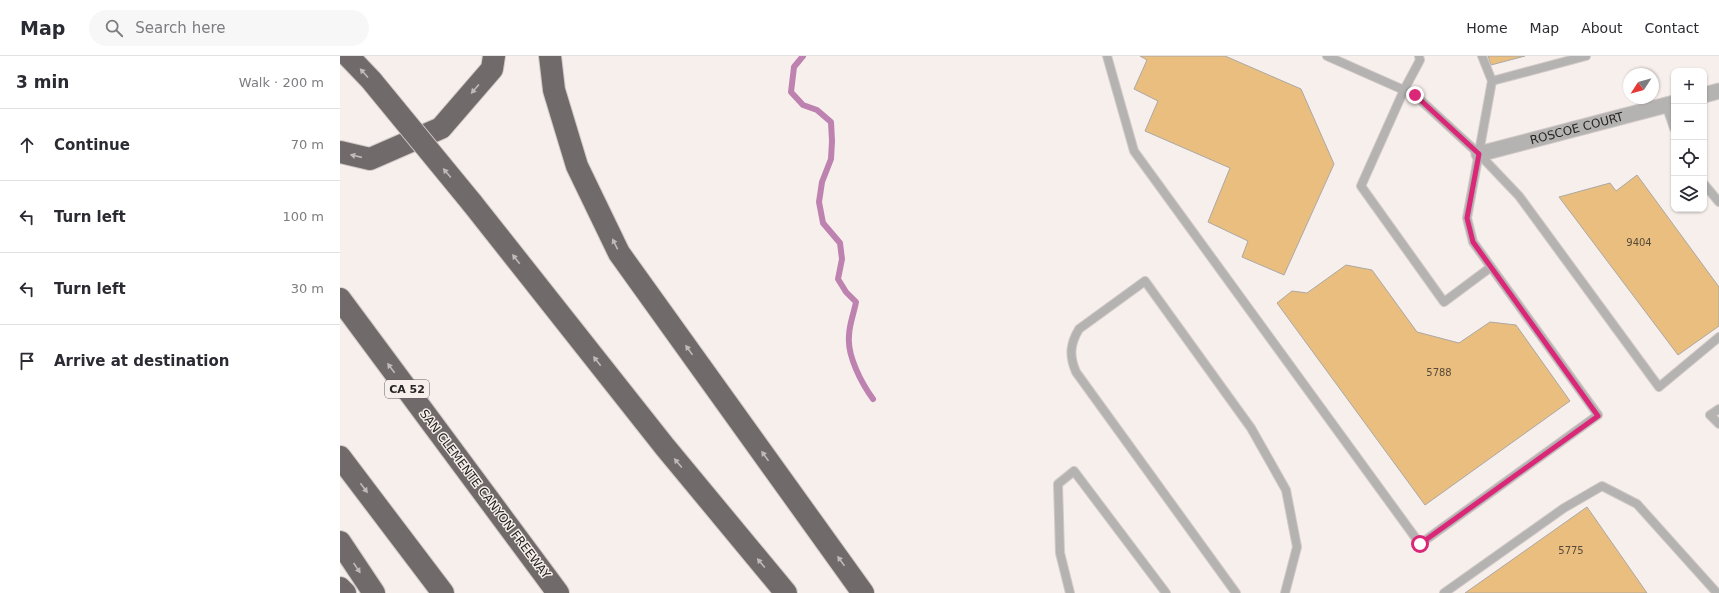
<!DOCTYPE html>
<html lang="en">
<head>
<meta charset="utf-8">
<style>
	body { margin:0; font-family:"DejaVu Sans",sans-serif; background:#f7f7f7; color:#2b2b33 }
	.controls { position:absolute; right:12px; top:12px; display:grid; overflow:hidden; border-radius:8px; box-shadow:0 1px 3px #0004 }
	.controls button { width:36px; height:36px; display:grid; place-items:center; padding:0; border:0; border-bottom:1px solid #e1e1e2; background:#fff; color:#2b2b33; font:20px sans-serif }
	.compass { position:absolute; left:1283px; top:12px; width:36px; height:36px; border-radius:50%; background:#fff; box-shadow:0 1px 3px #0004; rotate:234deg }
	.stop { position:absolute; width:12px; height:12px; margin:-9px; border:3px solid #db2777; border-radius:50%; background:#fff }
	.stop.end { background:#db2777; border-color:#fff; box-shadow:0 1px 4px #0008 }
	.list { margin:0; padding:0; list-style:none }
	h2 { display:flex; justify-content:space-between; align-items:center; height:52px; margin:0; padding:0 16px; font-size:17px }
	h2 small { font-size:13px; font-weight:400; color:#7c7c81 }
	.list li { display:grid; grid-template-columns:26px 1fr auto; gap:12px; align-items:center; box-sizing:border-box; height:72px; padding:0 16px; border-top:1px solid #e1e1e2 }
	.list b { display:block; font-size:15px; white-space:nowrap }
	.list em { font-size:13px; font-style:normal; color:#7c7c81 }
	.icon { flex:none; width:22px; height:22px; fill:none; stroke:currentColor; stroke-width:2; stroke-linecap:round; stroke-linejoin:round }
	.map { position:relative; flex:none; width:1379px; height:537px; overflow:hidden }
	header { display:flex; align-items:center; gap:24px; box-sizing:border-box; height:56px; padding:0 20px; background:#fff; border-bottom:1px solid #e1e1e2 }
	header strong { font-size:19px }
	nav { display:flex; gap:22px; margin-inline-start:auto; font-size:14px }
	.search { width:280px; height:36px; background:#f7f7f7; display:flex; align-items:center; gap:10px; box-sizing:border-box; padding:0 14px; border-radius:22px; color:#7c7c81; font-size:15px }
	main { display:flex }
	aside { flex:1; background:#fff }
	.map>svg:first-child { display:block }
	.lines { fill:none; stroke-linecap:round; stroke-linejoin:round }
	.stream { stroke:#bd82b0; stroke-width:6 }
	.building { fill:#e9be7f; stroke:#aca8a3 }
	.lane-casing { stroke:#d1cac8; stroke-width:10 }
	.street-casing { stroke:#d1cac8; stroke-width:17 }
	.highway-casing { stroke:#d1cac8; stroke-width:24 }
	.lane { stroke:#b5b2b2; stroke-width:8 }
	.street { stroke:#b5b2b2; stroke-width:15 }
	.highway { stroke:#716a6b; stroke-width:22 }
	.highway-bridge-casing { stroke:#d1cac8; stroke-width:24; stroke-linecap:butt }
	.highway-bridge { stroke:#716a6b; stroke-width:22 }
	.oneway { fill:#c1bab8 }
	.route { stroke:#db2777; stroke-width:5 }
	.labels { text-anchor:middle; stroke-width:3; stroke-linejoin:round; paint-order:stroke }
	.number-label { font-size:10px; fill:#574a39 }
	.shield { fill:#f7efec; stroke:#65605f; stroke-width:1 }
	.shield-label { font-size:11px; font-weight:bold; fill:#262322 }
	.street-label { font-size:12px; fill:#262322; stroke:#f7efec }
</style>
</head>
<body>
<header>
<strong>Map</strong>
<div class="search"><svg class="icon" aria-label="search" viewBox="0 0 24 24"><circle cx="10" cy="10" r="6"/><path d="M15 15l6 6"/></svg>Search here</div>
<nav><a>Home</a><a>Map</a><a>About</a><a>Contact</a></nav>
</header>
<main>
<aside>
<h2>3 min<small>Walk · 200 m</small></h2>
<ul class="list">
<li><svg class="icon" aria-label="ahead" viewBox="0 0 24 24"><path d="M12 20V5M6 11l6-6 6 6"/></svg><div><b>Continue</b></div><em>70 m</em></li>
<li><svg class="icon" aria-label="left" viewBox="0 0 24 24"><path d="M17 20v-9H6M10 6l-5 5 5 5"/></svg><div><b>Turn left</b></div><em>100 m</em></li>
<li><svg class="icon" aria-label="left" viewBox="0 0 24 24"><path d="M17 20v-9H6M10 6l-5 5 5 5"/></svg><div><b>Turn left</b></div><em>30 m</em></li>
<li><svg class="icon" aria-label="arrive" viewBox="0 0 24 24"><path d="M6 21V4h12l-3 4 3 4H6"/></svg><div><b>Arrive at destination</b></div></li>
</ul>
</aside>
<div class="map">
<svg width="1379" height="537" viewBox="0 0 1379 537">
	<rect width="100%" height="100%" fill="#f7efec"/>
	<g class="lines">
		<path class="stream" d="M463 0 454 11 451 36 463 49 477 54 491 66 492 85 491 103 482 126 479 146 483 167 500 187 502 203 498 223 506 236 516 246C514 257 509 269 509 280 507 300 522 328 533 343"/>
	</g>
	<path class="building" d="M800 0H885L961 33 994 108 944 219 902 201 908 185 868 166 890 112 805 75 818 45 794 33 807 4Z
		M1148 0H1185L1151 9Z
		M1297 119 1379 231V270L1338 299 1219 141 1270 127 1276 135Z
		M1006 209 1032 214 1077 276 1119 287 1150 266 1176 269 1230 345 1085 449 937 247 952 235 967 237Z
		M1247 451 1307 537H1125Z"/>
	<g class="lines">
		<defs>
			<path id="lane" d="M767 0 794 95 1080 488 1258 359 1133 186 1127 162 1152 25 1246 0
				M987 0 1075 39 1139 98 1179 140 1319 331 1379 281
				M1079 0 1080 4 1064 34 1021 130 1104 246 1151 211
				M1142 0 1152 25
				M1326 49 1334 72
				M1364 128 1379 146
				M1379 353 1370 359 1379 368
				M730 537 720 497 718 428 734 415 826 537
				M896 537 736 316C729 300 730 288 739 273L805 225 911 372 946 434 957 491 945 537
				M1104 537 1224 452 1262 430 1297 448 1377 537"/>
			<g id="street">
				<path d="M1364 39 1379 35"/>
				<path id="s1" d="M1139 98 1334 47"/>
			</g>
			<path id="highway" d="M210 0 214 34 237 110 279 197 523 537
				M0 96 30 103 101 72 152 13 154 0
				M132 147 325 391 446 537
				M0 243 218 537
				M0 401 103 537
				M0 486 34 537
				M0 532 5 537"/>
		</defs>
		<use href="#lane" class="lane-casing"/>
		<use href="#street" class="street-casing"/>
		<use href="#highway" class="highway-casing"/>
		<use href="#lane" class="lane"/>
		<use href="#street" class="street"/>
		<use href="#highway" class="highway"/>
		<defs>
			<path id="highway-bridge" d="M8 0 31 24 132 147"/>
		</defs>
		<use href="#highway-bridge" class="highway-bridge-casing"/>
		<use href="#highway-bridge" class="highway-bridge"/>
	</g>
	<defs><path id="oneway-solid" d="M-6-.8H1V-3.2L6.5 0L1 3.2V.8H-6Z"/></defs>
	<g class="oneway">
		<use href="#oneway-solid" transform="translate(24 17) rotate(-132)"/>
		<use href="#oneway-solid" transform="translate(135 33) rotate(131)"/>
		<use href="#oneway-solid" transform="translate(16 100) rotate(-167)"/>
		<use href="#oneway-solid" transform="translate(107 117) rotate(-130)"/>
		<use href="#oneway-solid" transform="translate(275 188) rotate(-116)"/>
		<use href="#oneway-solid" transform="translate(176 203) rotate(-128)"/>
		<use href="#oneway-solid" transform="translate(349 294) rotate(-126)"/>
		<use href="#oneway-solid" transform="translate(257 305) rotate(-128)"/>
		<use href="#oneway-solid" transform="translate(51 312) rotate(-127)"/>
		<use href="#oneway-solid" transform="translate(425 400) rotate(-126)"/>
		<use href="#oneway-solid" transform="translate(338 407) rotate(-130)"/>
		<use href="#oneway-solid" transform="translate(24 432) rotate(53)"/>
		<use href="#oneway-solid" transform="translate(501 505) rotate(-126)"/>
		<use href="#oneway-solid" transform="translate(421 507) rotate(-130)"/>
		<use href="#oneway-solid" transform="translate(17 512) rotate(56)"/>
	</g>
	<g class="lines">
		<path class="route" d="M1075 39 1139 98 1127 162 1133 186 1258 360 1080 488"/>
	</g>
	<g class="labels">
		<g class="number-label">
			<text x="1299" y="190">9404</text>
			<text x="1099" y="320">5788</text>
			<text x="1231" y="498">5775</text>
		</g>
		<rect class="shield" x="45" y="324" width="44" height="18" rx="3"/>
		<g class="shield-label">
			<text x="67" y="337">CA 52</text>
		</g>
		<g class="street-label">
			<text dy="4" stroke="none"><textPath href="#s1" startOffset="101">ROSCOE COURT</textPath></text>
			<text transform="translate(145 438) rotate(53)" y="4">SAN CLEMENTE CANYON FREEWAY</text>
		</g>
	</g>
</svg>
<div class="controls">
<button>+</button>
<button>−</button>
<button><svg class="icon" aria-label="locate" viewBox="0 0 24 24"><circle cx="12" cy="12" r="6"/><path d="M12 2v4M12 18v4M2 12h4M18 12h4"/></svg></button>
<button><svg class="icon" aria-label="layers" viewBox="0 0 24 24"><path d="M12 4l9 5-9 5-9-5zM3 14l9 5 9-5"/></svg></button>
</div>
<svg class="compass" viewBox="-18 -18 36 36"><path d="M0-13l5 13h-10z" fill="#e53935"/><path d="M0 13l5-13h-10z" fill="#7c7c81"/></svg>
<div class="stop" style="left:1080px;top:488px"></div>
<div class="stop end" style="left:1075px;top:39px"></div>
</div>
</main>
</body>
</html>
